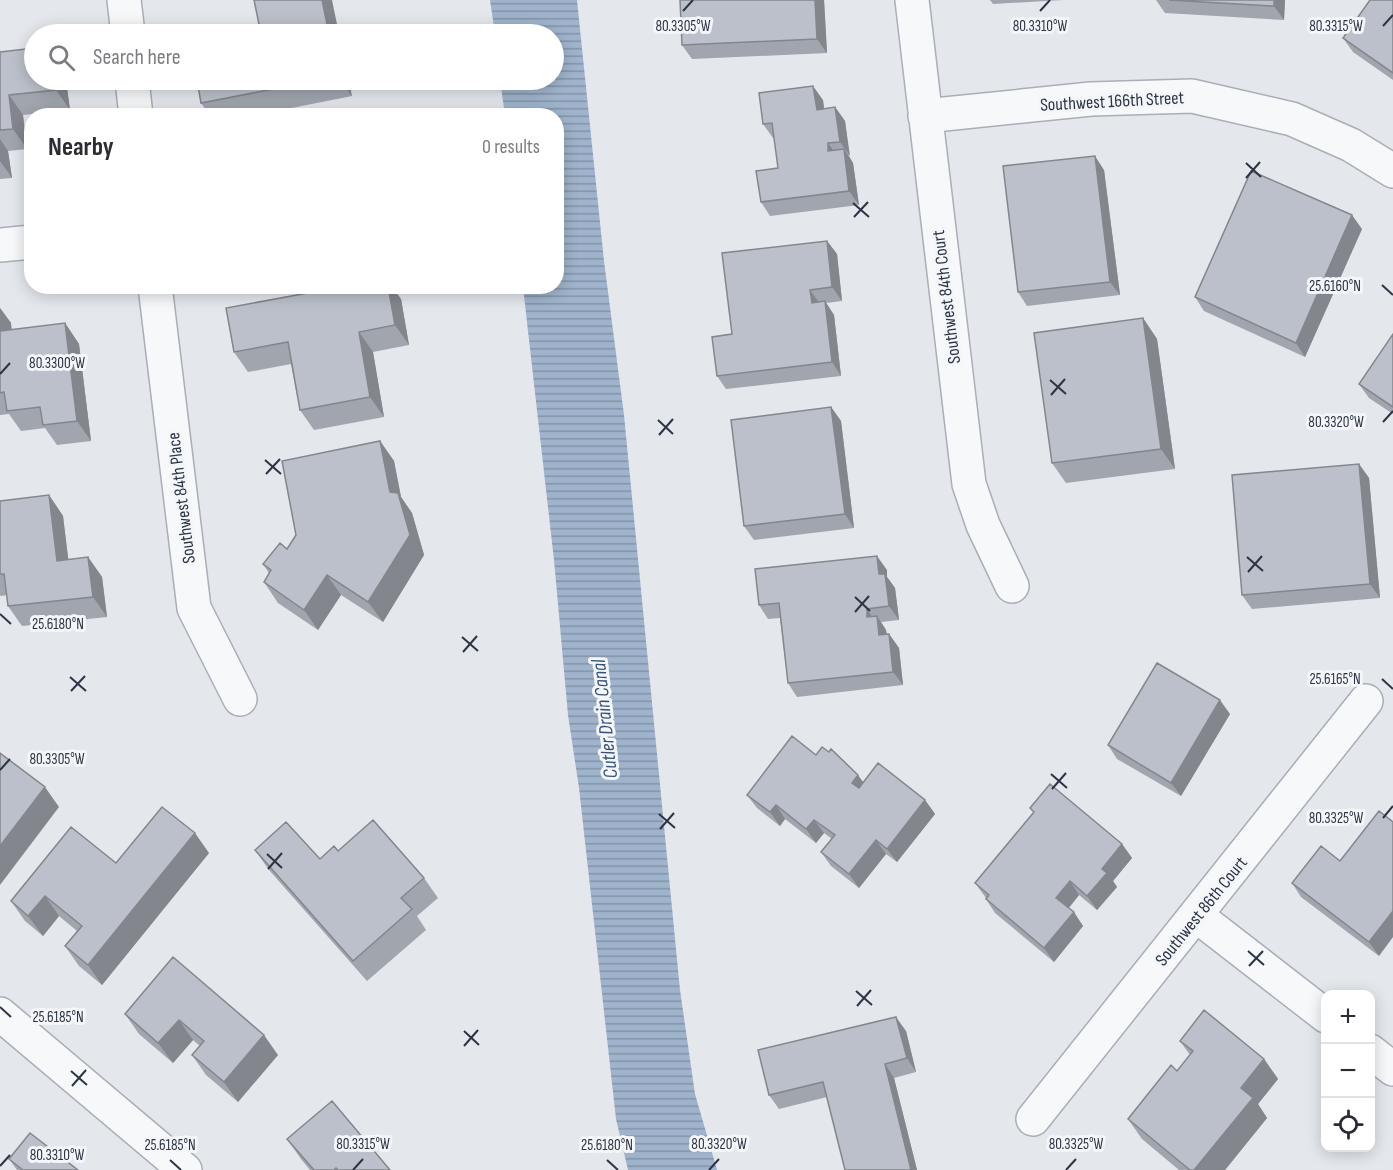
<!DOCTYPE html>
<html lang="en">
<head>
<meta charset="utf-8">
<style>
	body { margin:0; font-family:"Sofia Sans Condensed",sans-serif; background:#f2f2f3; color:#2b2b33 }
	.controls { position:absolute; right:18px; bottom:18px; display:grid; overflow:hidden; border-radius:12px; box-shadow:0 3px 15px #0003 }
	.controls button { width:54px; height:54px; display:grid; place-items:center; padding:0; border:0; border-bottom:2px solid #e1e1e2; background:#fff; color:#2b2b33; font:30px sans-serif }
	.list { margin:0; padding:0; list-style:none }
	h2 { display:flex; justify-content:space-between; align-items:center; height:78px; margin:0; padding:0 24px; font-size:26px }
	h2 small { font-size:20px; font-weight:400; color:#7c7c81 }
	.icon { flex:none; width:33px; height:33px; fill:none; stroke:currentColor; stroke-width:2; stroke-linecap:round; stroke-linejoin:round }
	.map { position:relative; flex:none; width:1393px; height:1170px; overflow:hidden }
	.search { position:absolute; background:#fff; box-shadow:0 3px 15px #0003; left:24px; top:24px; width:540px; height:66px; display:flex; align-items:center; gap:15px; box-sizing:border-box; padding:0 21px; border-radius:33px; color:#7c7c81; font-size:22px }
	.panel { position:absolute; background:#fff; box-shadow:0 3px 15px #0003; left:24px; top:108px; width:540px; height:186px; border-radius:24px }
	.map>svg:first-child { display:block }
	.water { fill:url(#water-rules) }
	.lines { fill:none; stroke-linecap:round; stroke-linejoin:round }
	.minor-casing { stroke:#a9aeb7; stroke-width:36 }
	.minor { stroke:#f7f8fa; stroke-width:33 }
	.wall { fill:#a1a5ae }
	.shaded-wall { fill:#83868d }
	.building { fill:#bbc0ca; stroke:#83868d; stroke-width:1.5 }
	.ticks { fill:none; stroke:#2b3445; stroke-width:2 }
	.labels { text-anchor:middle; stroke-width:6; stroke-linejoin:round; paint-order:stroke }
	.street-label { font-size:18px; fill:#2b3445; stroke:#f4f6f9 }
	.water-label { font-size:20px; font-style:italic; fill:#34527a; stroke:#f4f6f9 }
	.ticks-label { font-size:15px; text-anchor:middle; fill:#2b3445; stroke:#f4f6f9; stroke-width:6; stroke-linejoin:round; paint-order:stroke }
</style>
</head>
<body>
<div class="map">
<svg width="1393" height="1170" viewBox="0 0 1393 1170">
	<defs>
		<pattern id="water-rules" width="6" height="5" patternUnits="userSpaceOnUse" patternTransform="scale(1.5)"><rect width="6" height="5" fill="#9fb4cc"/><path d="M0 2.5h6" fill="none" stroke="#8293a7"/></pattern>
	</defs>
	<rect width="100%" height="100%" fill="#e4e7ec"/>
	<path class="water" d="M490 0H577L604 261 624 415 680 990 695 1094 717 1170H628L616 1119 579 788 568 715 554 560 523 287 556 286V116L505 115 500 80H554V34H495Z"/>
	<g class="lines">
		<defs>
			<path id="minor" d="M124 0 128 34
				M912 0 969 484 983 525 1012 586
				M132 80 136 116
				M925 116 1091 99 1192 96 1292 119 1351 145 1393 171
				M0 245 32 242
				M155 286 194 608 240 699
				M1197 916 1326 1016
				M0 1014 185 1170
				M1370 1051 1393 1069
				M1033 1119 1366 701"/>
		</defs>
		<use href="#minor" class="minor-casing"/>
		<use href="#minor" class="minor"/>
	</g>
	<path class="wall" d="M680 0H824L827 53 692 59 682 45Z
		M990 0H1063L993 4Z
		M1156 0H1285L1284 20 1165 13Z
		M1393 0V80L1353 52 1343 38Z
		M0 52 34 80H66L70 110 23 115 27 149 8 151 12 178 0 179Z
		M197 80H348L352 96 252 116H210L201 103Z
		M823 100 824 109 835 107 845 121 849 156 853 163 859 205 770 216 761 202 778 168 774 138H773L763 124Z
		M1104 170 1120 295 1027 306 1018 292Z
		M1362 229 1305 357 1204 311 1195 297Z
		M827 241 837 254 842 301 826 303 834 315 841 376 726 389 717 376 732 334Z
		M401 299 409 345 373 352 384 417 314 430 300 410 291 364 248 372 234 352Z
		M0 308 11 323V330L65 323 79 344 91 441 57 445 45 428 21 431 9 414 0 415Z
		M1143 318 1157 339 1175 469 1066 483 1052 463Z
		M1393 334V414L1369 398 1359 384Z
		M831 407 841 421 854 528 754 540 744 526Z
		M380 441 394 461 401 497 412 513 424 555 383 622 341 595 318 630 278 603 264 582 269 573 263 564 287 549Z
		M1359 464 1369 478 1380 598 1252 609 1242 595Z
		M49 495 63 516 68 559 88 557 102 577 107 617 22 626 8 606 7 595 1 596 0 595V501Z
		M887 570V577L895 588 899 620 881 622 886 630 887 634H889L899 648 903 685 797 697 788 683 780 618 768 619 759 605Z
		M1230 714 1181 796 1117 759 1108 745Z
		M816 755 863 782 925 800 935 814 897 862 886 854 859 888 831 866 821 852 832 839 824 833 816 843 785 819 780 826 757 808 747 795Z
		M1030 808 1122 844 1132 858 1113 881 1117 887 1097 910 1079 895 1069 908 1083 926 1054 962 995 913 986 899V898L975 883 1034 813Z
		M255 850 320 859 338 851 424 878 438 898 417 916 426 930 367 981 269 870Z
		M209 853 102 985 79 966 65 946 77 931 59 916 43 936 25 921 11 901 116 863Z
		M1340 861 1379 956 1301 897 1292 883Z
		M173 957 278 1055 238 1102 206 1075 192 1055 200 1046 193 1040 173 1063 139 1034 125 1014Z
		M906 1031 916 1072 894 1078 917 1170H845L827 1097 779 1109 769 1095Z
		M1180 1041 1264 1059 1278 1079 1258 1104 1267 1118 1225 1170H1179L1142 1139 1128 1119 1177 1071 1190 1055Z
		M287 1139 390 1170H310L301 1159Z
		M9 1159 78 1170H17Z"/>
	<path class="shaded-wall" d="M322 0H332L339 34H329Z
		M815 0H824L827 53 817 39Z
		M1274 0H1285L1284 20 1274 6Z
		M55 80H66L70 110 56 90Z
		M340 80H348L352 96Z
		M813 86 823 100 826 124 817 110Z
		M9 95 23 115 27 149 13 129Z
		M835 107 845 121 850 156 840 142Z
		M0 139 8 151 12 178 0 161Z
		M828 143 838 157 828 151Z
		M844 149 853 163 859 205 849 191Z
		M1095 156 1104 170 1120 295 1110 282Z
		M1352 215 1362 229 1305 357 1296 343Z
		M827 241 837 254 842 301 832 287Z
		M388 286H392L401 299 409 345 395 325Z
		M810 290 820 304 812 303Z
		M825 301 834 315 841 376 832 362Z
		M0 308 11 323 14 351 0 331Z
		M1143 318 1157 339 1175 469 1161 449Z
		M65 323 79 344 91 441 77 421Z
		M359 332 373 352 384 417 370 397Z
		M831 407 841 421 854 528 845 514Z
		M380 441 394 461 401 497 412 513 424 555 383 622 368 602 390 492Z
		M1359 464 1369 478 1380 598 1370 584Z
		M49 495 63 516 71 581 57 561Z
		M877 556 887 570V577L895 588 899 620 889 606 879 574Z
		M88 557 102 577 107 617 93 597Z
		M327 575 341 595 318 630 304 610Z
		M867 609 876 623 867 617Z
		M877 616 886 630 888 649 879 635Z
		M889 634 899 648 903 685 893 672Z
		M1220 700 1230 714 1181 796 1171 783Z
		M858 775 868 789 862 797 852 783Z
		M45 787 59 807 0 885V846Z
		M925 800 935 814 897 862 887 849Z
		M776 805 785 819 780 826 770 812Z
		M814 820 824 833 816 843 806 829Z
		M195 833 209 853 102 985 88 965Z
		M876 840 886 854 859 888 849 874Z
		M1122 844 1132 858 1113 881 1117 887 1097 910 1087 896 1102 869Z
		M1070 881 1079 895 1066 911 1056 898Z
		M45 896 59 916 43 936 28 916Z
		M1393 911V937L1379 956 1369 942Z
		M1074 912 1083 926 1054 962 1044 948Z
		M896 1017 906 1031 916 1072 907 1058Z
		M179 1020 193 1040 173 1063 158 1043Z
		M264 1035 278 1055 238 1102 224 1082Z
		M1264 1059 1278 1079 1258 1104 1267 1118 1225 1170H1194L1241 1088Z
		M885 1064 894 1078 917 1170H911Z"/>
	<path class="building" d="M254 0H322L329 34H261Z
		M680 0H815L817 39 682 45Z
		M1169 0H1274V6Z
		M1370 0H1393V73L1343 38Z
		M34 48V80H55L56 90 9 95 13 129 0 130V52Z
		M197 80H320L201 103Z
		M813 86 817 110 835 107 840 142 828 143V151L844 149 849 191 761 202 756 171 778 168 772 123 763 124 759 93Z
		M1095 156 1110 282 1018 292 1003 166Z
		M1251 171 1352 215 1296 343 1195 297Z
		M827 241 832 287 810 290 812 303 825 301 832 362 717 376 712 337 732 334 722 253Z
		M346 286H388L395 325 359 332 370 397 300 410 288 342 234 352 226 308Z
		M1143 318 1161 449 1052 463 1034 333Z
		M65 323 77 421 43 425 40 407 7 411 4 392 0 393V331Z
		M1393 334V407L1359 384Z
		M831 407 845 514 744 526 731 420Z
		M380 441 390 492 398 493 410 535 368 602 327 575 304 610 264 582 271 570 263 564 280 543 287 549 296 535 282 461Z
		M1359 464 1370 584 1242 595 1232 475Z
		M49 495 57 561 88 557 93 597 8 606 4 574H0V501Z
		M877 556 879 574H885L889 606 867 609V617L877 616 879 635 889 634 893 672 788 683 779 603 759 605 755 569Z
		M1157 663 1220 700 1171 783 1108 745Z
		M792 736 816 755 822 747 829 752 831 749 858 775 852 783 859 788 878 763 925 800 887 849 876 840 849 874 821 852 835 835 814 820 806 829 776 805 770 812 747 795Z
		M0 753 45 787 0 846Z
		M1050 784 1122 844 1102 869 1107 873 1087 896 1070 881 1056 898 1074 912 1044 948 986 899 989 895 975 883 1034 812 1030 808Z
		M162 807 195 833 88 965 65 946 82 926 45 896 28 916 11 901 71 827 116 863Z
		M1379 811 1393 822V911L1369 942 1292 883 1321 846 1340 861Z
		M373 820 424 878 401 898 412 909 353 961 255 850 286 822 320 859 334 846 338 851Z
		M173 957 264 1035 224 1082 192 1055 204 1041 179 1020 158 1043 125 1014Z
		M1204 1010 1264 1059 1241 1088 1253 1098 1194 1170H1190L1128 1119 1171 1065 1177 1071 1193 1051 1180 1041Z
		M896 1017 907 1058 885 1064 911 1170H845L823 1082 769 1095 758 1050Z
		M332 1101 390 1170H338L336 1168 334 1170H314L287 1139Z
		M30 1133 78 1170H23L9 1159Z"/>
	<path class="ticks" d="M683 11 693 0M1040 11 1050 0M1383 26 1393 15M1246 163 1261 177M1246 178 1260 162M853 203 869 217M854 217 868 202M1382 285 1393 295M0 374 10 363M1050 380 1066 394M1051 395 1065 379M658 420 673 434M1383 422 1393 411M659 435 673 419M265 460 281 474M266 474 280 459M1247 557 1263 571M1248 572 1262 556M855 597 870 611M855 612 869 596M0 614 11 624M462 637 478 651M463 652 477 636M70 677 86 691M1382 679 1393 689M71 691 85 676M0 770 10 759M1051 774 1067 788M1052 789 1066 773M659 814 675 828M1383 818 1393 806M660 829 674 813M267 854 282 868M268 869 282 853M1248 951 1264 965M1249 966 1263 951M856 991 872 1005M857 1006 871 990M0 1007 11 1017M464 1031 479 1045M464 1046 478 1030M71 1071 87 1085M72 1086 86 1070M170 1160 181 1170M607 1160 618 1170M0 1166 10 1155M353 1170 363 1159M709 1170 719 1159M1066 1170 1076 1159"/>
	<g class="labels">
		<g class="street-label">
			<text transform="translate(1112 101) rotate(-3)" y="6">Southwest 166th Street</text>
			<text transform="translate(946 297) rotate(-97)" y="6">Southwest 84th Court</text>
			<text transform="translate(181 498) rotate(-97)" y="6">Southwest 84th Place</text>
			<text transform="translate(1201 911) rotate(-51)" y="6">Southwest 86th Court</text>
		</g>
		<g class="water-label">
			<text transform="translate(604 719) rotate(-96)" y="7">Cutler Drain Canal</text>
		</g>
	</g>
	<g class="ticks-label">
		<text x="1336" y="31">80.3315°W</text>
		<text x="683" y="31">80.3305°W</text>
		<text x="1040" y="31">80.3310°W</text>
		<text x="1335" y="291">25.6160°N</text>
		<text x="57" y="368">80.3300°W</text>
		<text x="1336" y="427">80.3320°W</text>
		<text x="58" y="629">25.6180°N</text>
		<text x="1335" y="684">25.6165°N</text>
		<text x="57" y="764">80.3305°W</text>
		<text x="1336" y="823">80.3325°W</text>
		<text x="58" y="1022">25.6185°N</text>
		<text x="363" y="1149">80.3315°W</text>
		<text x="719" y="1149">80.3320°W</text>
		<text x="1076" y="1149">80.3325°W</text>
		<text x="170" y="1150">25.6185°N</text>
		<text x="607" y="1150">25.6180°N</text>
		<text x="57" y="1160">80.3310°W</text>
	</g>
</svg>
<div class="controls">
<button>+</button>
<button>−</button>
<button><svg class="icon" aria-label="locate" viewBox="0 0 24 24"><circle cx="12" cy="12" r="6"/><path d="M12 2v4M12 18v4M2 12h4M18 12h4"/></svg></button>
</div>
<div class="search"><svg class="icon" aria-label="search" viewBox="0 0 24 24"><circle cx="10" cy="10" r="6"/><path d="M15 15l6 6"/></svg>Search here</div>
<section class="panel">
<h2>Nearby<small>0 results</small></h2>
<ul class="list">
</ul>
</section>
</div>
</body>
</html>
